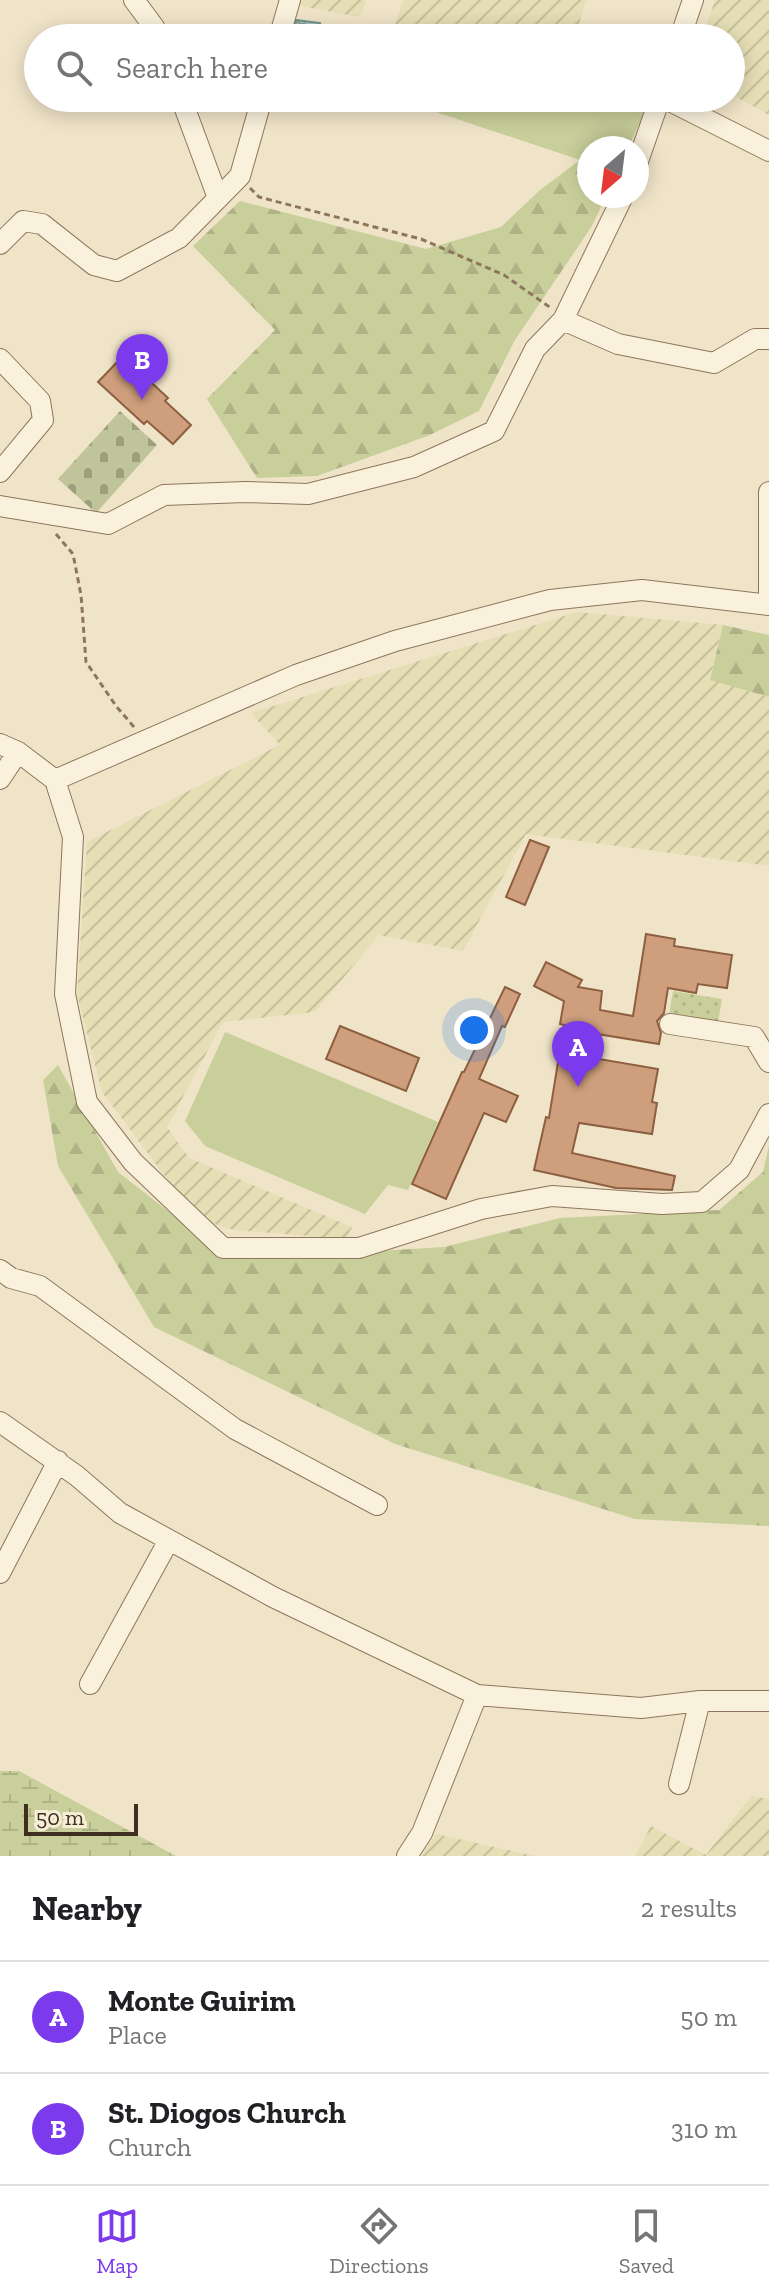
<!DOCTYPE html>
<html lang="en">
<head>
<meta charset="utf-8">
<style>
	body { margin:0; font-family:"Zilla Slab",serif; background:#f2f2f2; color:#202124 }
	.compass { position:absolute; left:577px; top:136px; width:72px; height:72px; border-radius:50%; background:#fff; box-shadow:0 4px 20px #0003; rotate:208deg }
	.scale { position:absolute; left:24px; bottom:20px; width:114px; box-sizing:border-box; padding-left:8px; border:4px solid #3d2e20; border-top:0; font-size:22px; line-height:28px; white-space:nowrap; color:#3d2e20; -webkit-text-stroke:6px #f7eed8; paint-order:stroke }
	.you { position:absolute; left:474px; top:1030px; width:28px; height:28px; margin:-20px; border:6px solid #fff; border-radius:50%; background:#1a73e8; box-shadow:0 0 0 12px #1a73e833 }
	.badge { display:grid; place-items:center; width:52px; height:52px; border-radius:50%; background:#7c3aed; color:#fff; font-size:26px; font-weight:700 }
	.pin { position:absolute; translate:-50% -66px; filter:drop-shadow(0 2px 4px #0008) }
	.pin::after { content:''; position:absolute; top:42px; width:28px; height:24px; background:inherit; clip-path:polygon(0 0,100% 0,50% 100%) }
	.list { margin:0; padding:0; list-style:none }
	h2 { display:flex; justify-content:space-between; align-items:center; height:104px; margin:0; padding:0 32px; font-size:34px }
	h2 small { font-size:26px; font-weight:400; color:#757577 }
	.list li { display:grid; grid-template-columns:52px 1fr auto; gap:24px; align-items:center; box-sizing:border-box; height:112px; padding:0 32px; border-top:2px solid #e0e0e0 }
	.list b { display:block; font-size:30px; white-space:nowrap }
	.list p { margin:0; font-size:26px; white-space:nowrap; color:#757577 }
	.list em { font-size:26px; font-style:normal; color:#757577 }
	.icon { flex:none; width:44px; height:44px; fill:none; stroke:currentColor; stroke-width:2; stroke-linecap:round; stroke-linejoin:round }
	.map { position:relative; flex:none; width:769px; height:1856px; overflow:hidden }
	.search { position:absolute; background:#fff; box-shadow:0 4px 20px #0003; left:24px; right:24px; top:24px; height:88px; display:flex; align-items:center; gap:20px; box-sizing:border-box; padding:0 28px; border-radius:44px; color:#757577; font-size:30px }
	.sheet { height:328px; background:#fff }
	nav { display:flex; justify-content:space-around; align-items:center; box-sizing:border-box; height:112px; border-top:2px solid #e0e0e0; background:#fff; font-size:22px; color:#757577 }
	nav a { display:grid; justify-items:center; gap:4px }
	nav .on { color:#7c3aed }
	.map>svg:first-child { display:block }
	.farmland { fill:url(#farmland-furrows) }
	.grass { fill:url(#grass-dots) }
	.forest { fill:url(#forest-firs) }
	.wetland { fill:url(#wetland-marsh) }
	.cemetery { fill:url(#cemetery-stones) }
	.park { fill:#c9cf9b }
	.water { fill:url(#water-ripples); stroke:#6f938a; stroke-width:2 }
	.building { fill:#cf9f7d; stroke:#8d5f41; stroke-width:2 }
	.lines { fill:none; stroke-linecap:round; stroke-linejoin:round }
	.minor-casing { stroke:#8d765c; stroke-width:22 }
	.path { stroke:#8d765c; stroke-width:3; stroke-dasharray:6 4; stroke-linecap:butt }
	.minor { stroke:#faf1dc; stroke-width:20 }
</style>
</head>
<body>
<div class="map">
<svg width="769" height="1856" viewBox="0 0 769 1856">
	<defs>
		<pattern id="farmland-furrows" width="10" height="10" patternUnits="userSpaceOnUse" patternTransform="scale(2)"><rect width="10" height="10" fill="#e6deb5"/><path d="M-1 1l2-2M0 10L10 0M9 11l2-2" fill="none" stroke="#c6bf9b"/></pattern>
		<pattern id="grass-dots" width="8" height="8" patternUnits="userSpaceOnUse" patternTransform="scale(2)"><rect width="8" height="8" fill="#c9cf9b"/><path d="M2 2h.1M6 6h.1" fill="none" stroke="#aeb285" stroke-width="1.8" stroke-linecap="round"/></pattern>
		<pattern id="forest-firs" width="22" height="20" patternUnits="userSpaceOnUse" patternTransform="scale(2)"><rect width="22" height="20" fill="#c9cf9b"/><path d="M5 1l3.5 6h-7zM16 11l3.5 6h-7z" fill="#aeb285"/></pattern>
		<pattern id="wetland-marsh" width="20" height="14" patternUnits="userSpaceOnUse" patternTransform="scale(2)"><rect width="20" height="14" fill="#c9cf9b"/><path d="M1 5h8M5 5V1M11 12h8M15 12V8" fill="none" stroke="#aeb285"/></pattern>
		<pattern id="cemetery-stones" width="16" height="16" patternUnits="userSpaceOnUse" patternTransform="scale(2)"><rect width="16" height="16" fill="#bfc49a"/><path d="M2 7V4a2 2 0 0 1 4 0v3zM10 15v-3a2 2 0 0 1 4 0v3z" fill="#9ca07d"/></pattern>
		<pattern id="water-ripples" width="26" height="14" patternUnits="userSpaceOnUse" patternTransform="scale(2)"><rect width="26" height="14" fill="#a9c4bc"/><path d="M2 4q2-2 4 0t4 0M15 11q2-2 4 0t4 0" fill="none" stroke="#8ba098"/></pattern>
	</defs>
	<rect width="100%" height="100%" fill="#f0e4c8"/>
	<path class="farmland" d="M298 0H366L360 17 296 5Z
		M403 0H586L575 38H471L395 25Z
		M715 0H769V115L731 94V38H702Z
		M577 612 723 625 710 679 769 697V866L526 834 463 951 379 935 315 1012 223 1022 167 1127 189 1158 352 1227 346 1239 234 1230 197 1219 102 1092 77 994 87 842 280 745 251 713Z
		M751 1796 769 1799V1856H635L651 1826 706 1855Z
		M436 1834 535 1856H421Z"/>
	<path class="grass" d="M673 991 722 999 717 1028 668 1020Z"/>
	<path class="forest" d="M580 160 589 163V196H606L592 226 515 340 479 411 430 435 317 476 257 478 207 399 275 330 193 246 240 201 426 249 501 227 540 190Z
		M723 625 769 635V697L710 680Z
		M58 1065 118 1172 204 1239 279 1257 444 1247 560 1218 719 1210 763 1172 769 1145V1526L635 1519 395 1444 154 1327 58 1166 43 1080Z"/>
	<path class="wetland" d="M0 1771H19L176 1856H0Z"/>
	<path class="cemetery" d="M120 411 157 445 96 513 58 479Z"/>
	<path class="park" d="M423 98H651L628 148H589V163L421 107Z
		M225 1032 438 1122 408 1190 388 1185 365 1214 205 1146 185 1121Z"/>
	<path class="water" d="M296 20 320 23 318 38H294Z"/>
	<path class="building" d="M123 356 168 398 165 401 191 425 173 444 147 421 144 424 98 382Z
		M530 840 549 847 525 905 506 897Z
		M646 934 675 939 674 946 732 955 727 988 698 984 696 993 668 988 664 1013 657 1021 661 1033 659 1044 591 1033 587 1057 658 1069 652 1102 657 1103 652 1134 579 1123 572 1153 675 1176 672 1190 616 1188 534 1170 546 1117 549 1118 564 1025 560 1024 564 1001 534 986 546 962 582 980 578 987 602 991 600 1010 633 1016Z
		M505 987 520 994 505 1027 502 1026 479 1079 518 1096 506 1122 484 1113 446 1199 412 1184 462 1072H464Z
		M340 1026 419 1058 406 1091 326 1059Z"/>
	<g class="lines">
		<defs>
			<path id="minor" d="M134 0 154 27 158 38
				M279 38 290 0
				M680 38 693 0
				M181 98 218 198
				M664 98 769 151
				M637 164 660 98
				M0 244 23 221 42 224 94 265 117 271 179 238 240 176 262 98
				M563 320 618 344 714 363 755 339H769
				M0 359 40 401 43 420 0 472
				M0 506 108 524 164 495 245 492 308 494 414 467 494 431 535 349 563 320 623 196
				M769 605V492
				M0 744 18 752 55 780 73 837 65 994 87 1102 133 1162 223 1248H359L481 1209 552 1196 662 1204 702 1202 739 1170 769 1114
				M0 779 18 752
				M55 780 296 675 395 641 550 600 642 590 769 605
				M670 1024 754 1037 769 1062
				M0 1270 11 1278 40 1286 235 1429 377 1505
				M0 1422 77 1476 120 1513 273 1597 477 1695 641 1708 700 1701H769
				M0 1573 58 1461
				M90 1684 169 1540
				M679 1784 700 1701
				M407 1856 422 1833 477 1695"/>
		</defs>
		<use href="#minor" class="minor-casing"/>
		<path class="path" d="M250 188 259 197 421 239 504 275 551 308
			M56 534 73 554 81 595 86 662 116 706 134 727"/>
		<use href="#minor" class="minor"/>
	</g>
</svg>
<svg class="compass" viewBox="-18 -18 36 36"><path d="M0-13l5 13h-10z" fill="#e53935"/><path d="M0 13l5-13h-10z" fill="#757577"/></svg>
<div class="scale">50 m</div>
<div class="you"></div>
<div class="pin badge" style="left:578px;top:1087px">A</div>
<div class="pin badge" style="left:142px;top:400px">B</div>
<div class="search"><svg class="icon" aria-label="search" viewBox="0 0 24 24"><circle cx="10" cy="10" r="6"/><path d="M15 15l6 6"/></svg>Search here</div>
</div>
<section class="sheet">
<h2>Nearby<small>2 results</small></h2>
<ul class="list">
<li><span class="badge">A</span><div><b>Monte Guirim</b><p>Place</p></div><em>50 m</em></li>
<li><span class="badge">B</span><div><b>St. Diogos Church</b><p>Church</p></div><em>310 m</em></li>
</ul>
</section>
<nav>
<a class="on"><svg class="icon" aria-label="map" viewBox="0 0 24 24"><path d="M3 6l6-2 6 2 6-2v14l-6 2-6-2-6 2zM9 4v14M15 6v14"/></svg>Map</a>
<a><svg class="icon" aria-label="directions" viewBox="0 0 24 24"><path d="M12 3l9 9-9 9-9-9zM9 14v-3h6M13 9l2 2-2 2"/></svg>Directions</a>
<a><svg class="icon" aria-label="saved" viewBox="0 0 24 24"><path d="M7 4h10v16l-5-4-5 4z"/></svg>Saved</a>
</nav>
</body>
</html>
